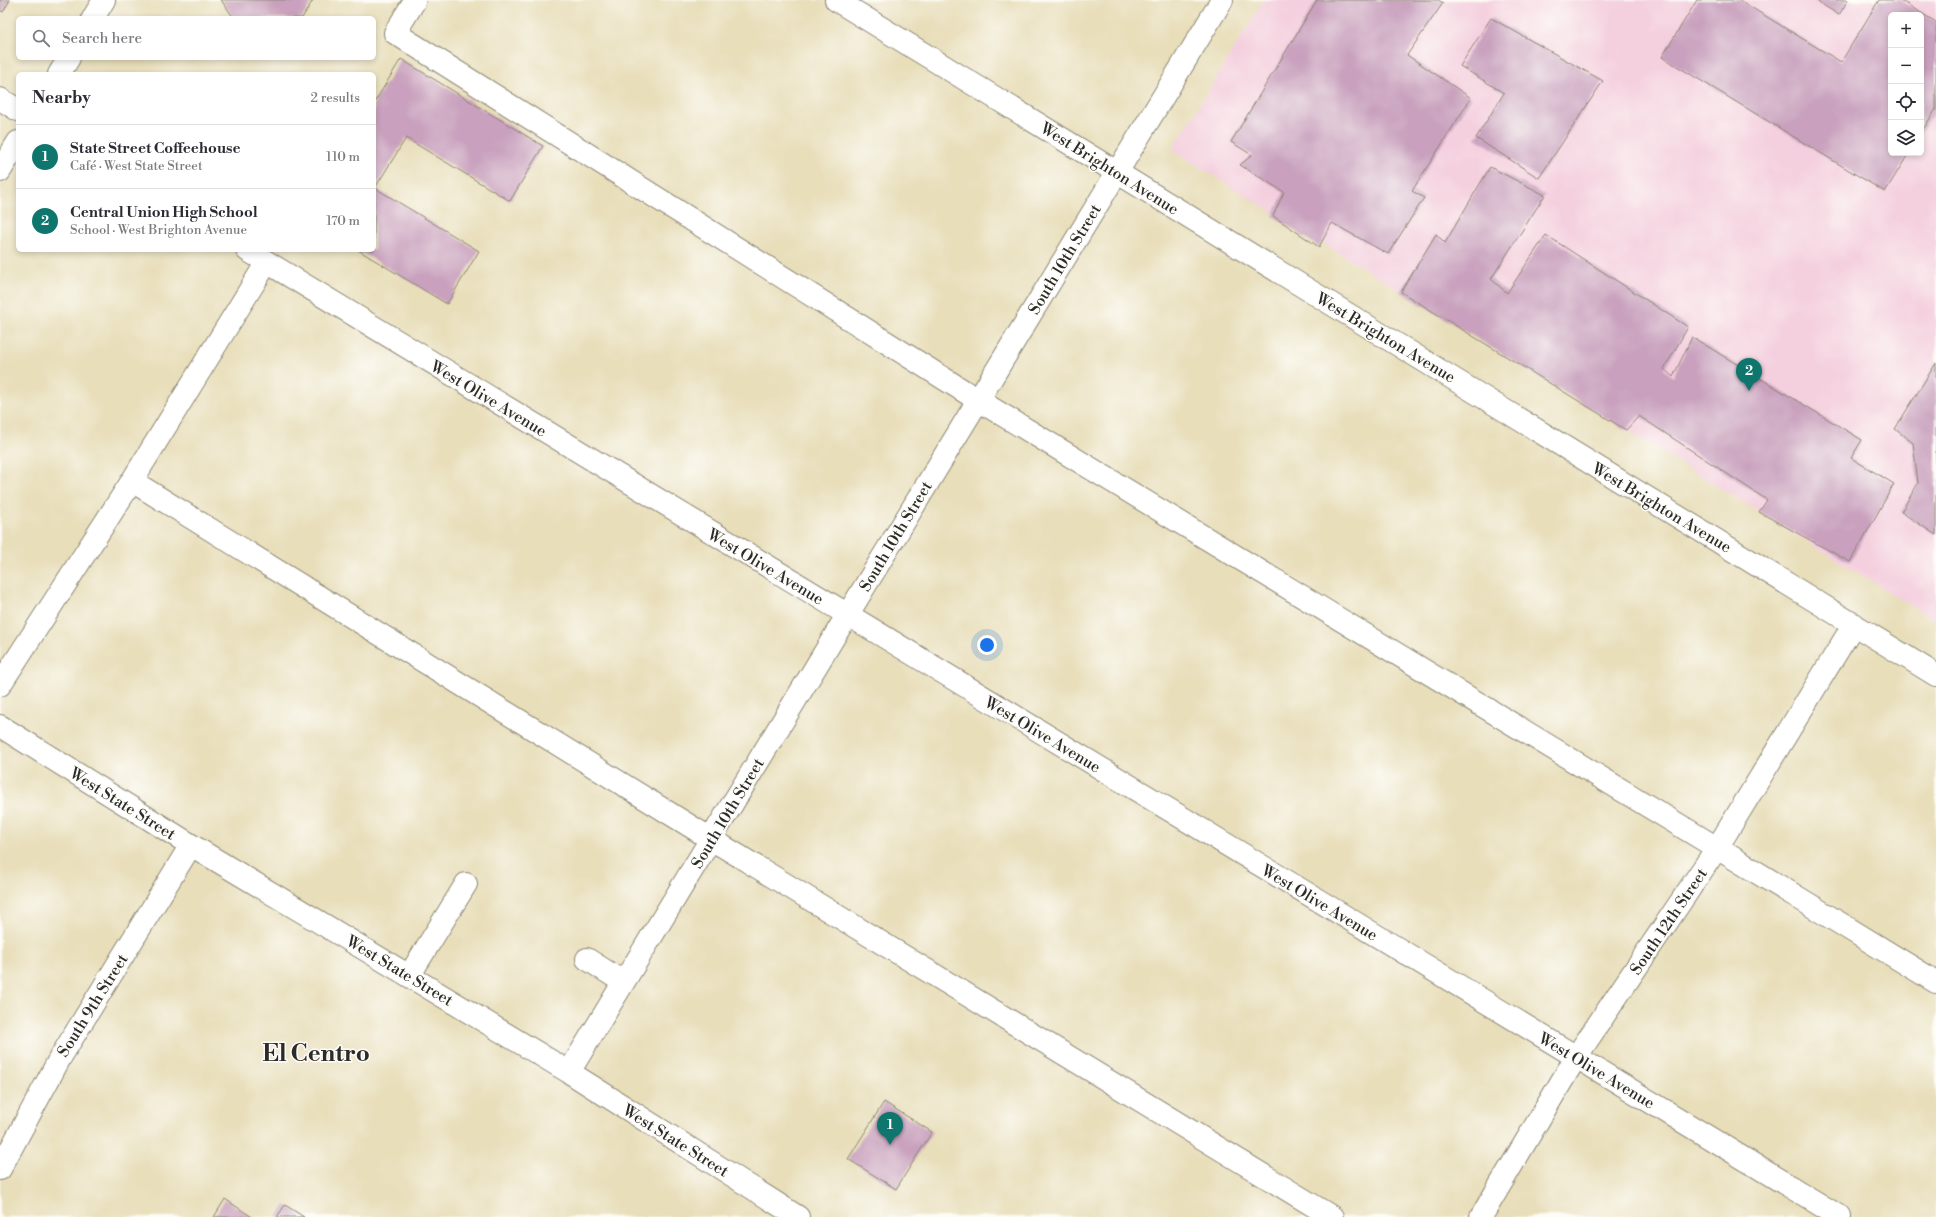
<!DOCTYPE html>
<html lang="en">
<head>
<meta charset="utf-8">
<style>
	body { margin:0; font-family:"Libre Bodoni",serif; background:#f2f2f3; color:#2b2b33 }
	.controls { position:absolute; right:12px; top:12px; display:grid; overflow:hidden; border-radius:6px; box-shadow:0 2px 6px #0003 }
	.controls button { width:36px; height:36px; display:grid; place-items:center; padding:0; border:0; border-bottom:1px solid #e1e1e2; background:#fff; color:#2b2b33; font:20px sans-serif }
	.you { position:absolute; left:987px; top:645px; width:14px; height:14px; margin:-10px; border:3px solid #fff; border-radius:50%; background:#1a73e8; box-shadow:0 0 0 6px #1a73e833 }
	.badge { display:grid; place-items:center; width:26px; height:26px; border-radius:50%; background:#0f766e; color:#fff; font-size:13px; font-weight:700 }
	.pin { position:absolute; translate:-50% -33px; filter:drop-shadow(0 1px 2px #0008) }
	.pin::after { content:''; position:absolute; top:21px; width:14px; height:12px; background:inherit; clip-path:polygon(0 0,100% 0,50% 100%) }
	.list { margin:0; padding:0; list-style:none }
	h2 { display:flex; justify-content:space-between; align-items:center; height:52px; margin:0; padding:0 16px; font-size:17px }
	h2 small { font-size:13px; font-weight:400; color:#7c7c81 }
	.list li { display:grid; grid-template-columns:26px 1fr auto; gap:12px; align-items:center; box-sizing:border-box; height:64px; padding:0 16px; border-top:1px solid #e1e1e2 }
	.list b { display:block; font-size:15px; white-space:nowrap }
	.list p { margin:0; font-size:13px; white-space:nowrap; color:#7c7c81 }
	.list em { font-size:13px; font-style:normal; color:#7c7c81 }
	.icon { flex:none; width:22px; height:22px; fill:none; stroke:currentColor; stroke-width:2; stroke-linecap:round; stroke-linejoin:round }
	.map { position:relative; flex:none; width:1936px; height:1217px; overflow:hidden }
	.search { position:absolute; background:#fff; box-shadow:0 2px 6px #0003; left:16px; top:16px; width:360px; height:44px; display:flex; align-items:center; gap:10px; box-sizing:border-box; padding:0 14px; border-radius:6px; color:#7c7c81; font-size:15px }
	.panel { position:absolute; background:#fff; box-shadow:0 2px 6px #0003; left:16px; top:72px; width:360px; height:180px; border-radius:6px }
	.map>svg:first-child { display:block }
	.built { fill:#f4cfde; fill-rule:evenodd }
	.building { fill:#c9a1be }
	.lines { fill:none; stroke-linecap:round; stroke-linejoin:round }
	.minor-casing { stroke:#8a8472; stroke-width:24 }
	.minor { stroke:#fff; stroke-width:22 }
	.labels { text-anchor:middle; stroke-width:3; stroke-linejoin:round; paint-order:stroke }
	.street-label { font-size:16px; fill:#2b2b2b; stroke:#fdfcf7 }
	.town-label { font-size:24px; font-weight:bold; fill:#2b2b2b; stroke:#fdfcf7 }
</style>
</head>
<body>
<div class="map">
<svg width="1936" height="1217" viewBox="0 0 1936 1217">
	<rect width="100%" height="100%" fill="#fdfcf7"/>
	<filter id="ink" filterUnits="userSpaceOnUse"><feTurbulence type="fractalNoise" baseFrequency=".025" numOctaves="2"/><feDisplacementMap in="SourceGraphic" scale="8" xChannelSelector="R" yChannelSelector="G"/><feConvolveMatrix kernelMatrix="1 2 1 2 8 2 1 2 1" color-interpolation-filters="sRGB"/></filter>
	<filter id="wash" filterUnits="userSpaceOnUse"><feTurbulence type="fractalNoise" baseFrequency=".012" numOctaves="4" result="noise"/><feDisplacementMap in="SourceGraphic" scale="16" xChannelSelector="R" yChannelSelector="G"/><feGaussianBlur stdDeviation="0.9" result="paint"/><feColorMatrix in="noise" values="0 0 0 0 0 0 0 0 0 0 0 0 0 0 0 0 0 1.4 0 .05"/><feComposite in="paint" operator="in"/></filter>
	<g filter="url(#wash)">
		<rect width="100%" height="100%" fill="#e8deba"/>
		<path class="built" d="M1264 0H1936V621L1172 150ZM1891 15H1921V153H1891Z"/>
		<g id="blocks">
			<path class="building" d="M0 0H10L3 12 0 10Z
				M221 0H313L302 18H234Z
				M1317 0H1438L1443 3 1407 55 1471 98 1412 191 1424 198 1388 254 1332 223 1319 247 1273 216 1284 192 1240 165 1252 155 1231 142Z
				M1697 0H1739L1841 62 1879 0H1900L1936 22V109L1921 133V15H1891V153H1909L1885 192 1662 57Z
				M1815 0H1848L1839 15Z
				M1491 18 1603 81 1539 178 1476 138 1504 93 1460 66Z
				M401 59 543 146 510 201 406 138 375 188 479 251 447 304 358 250H374V103Z
				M1490 167 1545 195 1491 279 1507 293 1546 235 1688 327 1664 369 1673 377 1692 337 1862 440 1851 458 1894 484 1850 562 1759 512 1767 500 1639 416 1626 430 1401 292 1436 234 1445 243Z
				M1936 363V535L1901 512 1918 483 1913 443 1895 429Z
				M884 1102 932 1132 896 1189 848 1159Z
				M225 1199 252 1217H214Z
				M285 1205 304 1217H277Z"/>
		</g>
	</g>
	<g filter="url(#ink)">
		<use href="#blocks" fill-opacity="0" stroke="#8a8472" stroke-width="1"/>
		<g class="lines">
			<defs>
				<path id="minor" d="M415 0 395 33 978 400 1717 848 1936 982
					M836 0 1936 675
					M93 18 104 0
					M59 74 69 58
					M0 99 18 110
					M0 171 18 142
					M247 250 1840 1217
					M267 262 132 481 711 839 1332 1217
					M0 685 132 481
					M0 726 191 845 569 1072 798 1217
					M587 959 623 982
					M409 976 466 884
					M569 1072 1222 0
					M0 1169 60 1058 191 845
					M1481 1217 1576 1057 1717 848 1854 624"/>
			</defs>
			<use href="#minor" class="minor-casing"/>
			<use href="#minor" class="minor"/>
		</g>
	</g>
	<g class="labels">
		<g class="street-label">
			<text transform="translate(1110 168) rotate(32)" y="6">West Brighton Avenue</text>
			<text transform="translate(1064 259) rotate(-59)" y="6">South 10th Street</text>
			<text transform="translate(1386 337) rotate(31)" y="6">West Brighton Avenue</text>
			<text transform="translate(489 398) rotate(31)" y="6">West Olive Avenue</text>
			<text transform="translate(1662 507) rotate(31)" y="6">West Brighton Avenue</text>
			<text transform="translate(895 536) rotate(-59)" y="6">South 10th Street</text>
			<text transform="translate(766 566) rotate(31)" y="6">West Olive Avenue</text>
			<text transform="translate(1043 734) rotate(31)" y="6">West Olive Avenue</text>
			<text transform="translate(123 803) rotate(32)" y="6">West State Street</text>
			<text transform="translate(727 813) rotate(-59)" y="6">South 10th Street</text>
			<text transform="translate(1320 902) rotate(31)" y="6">West Olive Avenue</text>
			<text transform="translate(1668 921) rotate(-56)" y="6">South 12th Street</text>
			<text transform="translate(400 970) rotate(31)" y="6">West State Street</text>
			<text transform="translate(92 1005) rotate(-58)" y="6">South 9th Street</text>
			<text transform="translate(1597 1070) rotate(31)" y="6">West Olive Avenue</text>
			<text transform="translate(676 1140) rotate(32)" y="6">West State Street</text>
		</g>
		<g class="town-label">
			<text x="316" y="1061">El Centro</text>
		</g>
	</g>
</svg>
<div class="controls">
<button>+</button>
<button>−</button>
<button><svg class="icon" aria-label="locate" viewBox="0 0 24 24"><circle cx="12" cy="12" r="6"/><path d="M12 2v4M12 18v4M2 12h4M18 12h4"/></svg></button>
<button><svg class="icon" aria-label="layers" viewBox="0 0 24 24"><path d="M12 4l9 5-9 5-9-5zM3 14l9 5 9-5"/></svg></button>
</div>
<div class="you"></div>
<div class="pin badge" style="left:890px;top:1145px">1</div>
<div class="pin badge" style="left:1749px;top:391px">2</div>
<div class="search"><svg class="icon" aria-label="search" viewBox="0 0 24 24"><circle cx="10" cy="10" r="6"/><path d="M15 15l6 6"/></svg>Search here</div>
<section class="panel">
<h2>Nearby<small>2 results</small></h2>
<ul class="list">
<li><span class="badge">1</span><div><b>State Street Coffeehouse</b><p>Café · West State Street</p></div><em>110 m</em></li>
<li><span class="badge">2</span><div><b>Central Union High School</b><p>School · West Brighton Avenue</p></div><em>170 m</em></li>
</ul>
</section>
</div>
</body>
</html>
